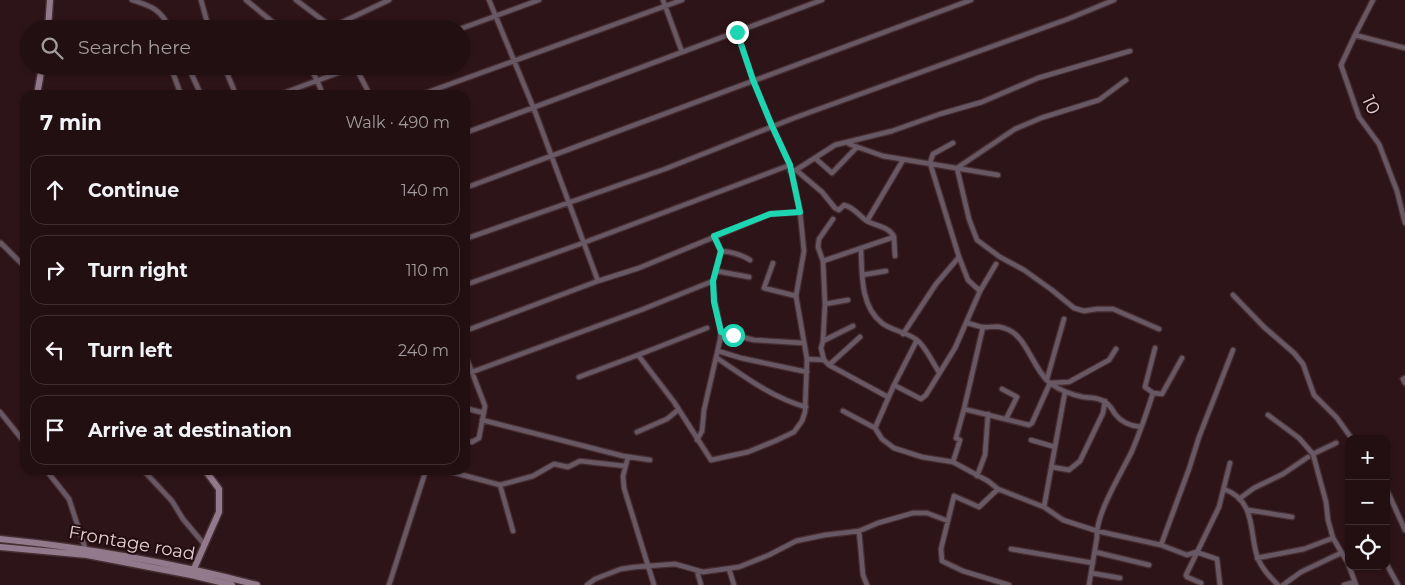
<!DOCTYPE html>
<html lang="en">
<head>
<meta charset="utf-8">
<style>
	body { margin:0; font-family:Montserrat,sans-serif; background:#2e1d20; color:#f1f3f6 }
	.controls { position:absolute; right:15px; bottom:15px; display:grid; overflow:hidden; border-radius:10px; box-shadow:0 1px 4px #0004 }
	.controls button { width:45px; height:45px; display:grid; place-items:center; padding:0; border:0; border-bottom:1px solid #3f2f32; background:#220f12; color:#f1f3f6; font:25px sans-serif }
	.stop { position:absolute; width:15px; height:15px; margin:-11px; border:4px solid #1dd5b1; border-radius:50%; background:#fff }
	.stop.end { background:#1dd5b1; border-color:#fff; box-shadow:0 1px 5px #0008 }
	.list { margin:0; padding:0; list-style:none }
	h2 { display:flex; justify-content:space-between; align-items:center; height:65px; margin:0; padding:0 20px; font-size:21px }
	h2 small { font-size:16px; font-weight:400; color:#a29c9f }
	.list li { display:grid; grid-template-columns:32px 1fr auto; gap:15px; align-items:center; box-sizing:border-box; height:70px; margin:0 10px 10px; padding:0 10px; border:1px solid #3f2f32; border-radius:15px }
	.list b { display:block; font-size:19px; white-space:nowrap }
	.list em { font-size:16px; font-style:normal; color:#a29c9f }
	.icon { flex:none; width:28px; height:28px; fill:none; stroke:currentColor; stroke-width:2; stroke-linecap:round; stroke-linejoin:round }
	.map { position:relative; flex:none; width:1405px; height:585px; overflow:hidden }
	.search { position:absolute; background:#220f12; box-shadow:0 1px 4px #0004; left:20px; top:20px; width:450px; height:55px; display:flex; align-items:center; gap:12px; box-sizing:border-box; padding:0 18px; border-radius:28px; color:#a29c9f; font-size:19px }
	.panel { position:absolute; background:#220f12; box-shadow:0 1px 4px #0004; left:20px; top:90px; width:450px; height:385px; border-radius:15px }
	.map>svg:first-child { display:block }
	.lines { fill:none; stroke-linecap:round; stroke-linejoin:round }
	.minor-casing { stroke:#462e32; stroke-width:7 }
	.secondary-casing { stroke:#462e32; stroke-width:9 }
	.minor { stroke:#685863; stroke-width:4.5 }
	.secondary { stroke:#93798c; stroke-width:6 }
	.route { stroke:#1dd5b1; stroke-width:6 }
	.labels { text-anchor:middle; stroke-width:4; stroke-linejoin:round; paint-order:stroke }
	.street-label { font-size:18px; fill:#e3d0d2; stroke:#230b10 }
</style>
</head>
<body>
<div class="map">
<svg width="1405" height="585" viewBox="0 0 1405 585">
	<rect width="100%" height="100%" fill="#2d1418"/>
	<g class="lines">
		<defs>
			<path id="minor" d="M132 0C151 6 161 9 170 29
				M201 0 209 29
				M246 0 281 29
				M296 0 333 28
				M489 0 534 109 598 281
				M663 0 682 52
				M1373 0 1355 35 1341 65 1359 117 1379 144 1397 191 1405 223
				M332 27 389 0
				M460 29 539 0
				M1355 35 1405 48
				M188 66 201 95
				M224 66 236 95
				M309 66 317 80 323 95
				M355 66 370 95
				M173 73 181 95
				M1126 80 1099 100 1041 118 1015 129 957 168 969 219 977 240 1000 257 1024 270 1052 290 1074 308 1084 311 1097 309H1113L1159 329
				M278 95 357 66
				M420 95 682 0
				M465 133 822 0
				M953 143 933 154 930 163 959 257 968 280 980 291
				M849 144 883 156 998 175
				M815 158 832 173 857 147
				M796 170 822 192 835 208 839 210 844 205C854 207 859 216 867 221 876 226 890 227 894 237L823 261
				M790 171 796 170 835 145 892 131 940 114 982 102 1038 78 1130 51
				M465 188 971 0
				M867 221 903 160
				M894 237 895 256
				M465 239 665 169 794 118 1068 19 1114 0
				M0 244 1 243 25 267
				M861 248C862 273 860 306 882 323 892 331 907 332 917 340 925 346 933 363 939 372
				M721 251C732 252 741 254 750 260
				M773 263 764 288 796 296
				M716 271 749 277
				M862 275 886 271
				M465 285 583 243 790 165
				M1233 295 1264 327 1294 353 1303 364 1314 395 1337 418 1352 439
				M825 304 848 300
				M967 323C972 324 977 326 982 327 993 328 996 324 1009 330 1027 338 1034 371 1051 384 1060 390 1073 395 1083 397 1091 398 1098 397 1105 402 1110 405 1112 409 1115 414 1121 422 1131 426 1141 427
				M983 327 964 409 1029 425 1032 423 1050 383 1069 382 1109 360 1116 349
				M465 331 598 281 639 268 770 214 800 212
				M721 332 754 340 803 343
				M903 334 936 284 959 257
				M823 341 853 326
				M1155 348 1145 387 1153 393 1162 394 1182 358
				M718 351 741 358 807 372
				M465 354 485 406 479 438 472 442 465 440
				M638 355 707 328
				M717 358C745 377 773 398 806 407
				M807 359 824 360 829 365 888 397
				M824 360 821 348 823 341 825 304 823 261 818 247 819 239 833 219
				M829 365 860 337
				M472 372 641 310 713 281
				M579 377 638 355 674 402 711 460 748 452 775 441 794 432 802 421 805 412 807 359 796 296 804 251 800 212 790 165 772 126 753 80 737 32
				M1405 378 1403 379 1405 383
				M1047 379 1064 319
				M894 385 921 399 926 395 955 348 980 291 996 264
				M1002 389 1017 397 1006 419
				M465 408 484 413
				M843 411 875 428 882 439 894 448 922 457 953 462 988 481 998 489 1044 507 1063 520 1097 531 1161 545 1187 555 1196 552 1217 559 1220 585
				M0 412 25 443
				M1268 415 1299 438 1313 454 1326 502 1328 520 1333 538 1349 565
				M482 420 623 456 650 460
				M875 428 894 385 917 340
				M637 432 667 419 678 410
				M697 440 702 431 704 410 720 340 721 332 715 302 713 281 721 251 714 236
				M1031 440 1055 447
				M1313 454 1336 443
				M628 457 623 476 624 488 654 585
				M953 462 960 440 956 438 964 409
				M1052 467 1069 470 1080 461 1103 413 1105 401
				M46 470 69 499 86 551
				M143 470 172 501 183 519 204 544
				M444 470 500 485 533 476 554 464 568 467 580 461 625 466
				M977 476 985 455 988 414
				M500 485 513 531
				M1386 488 1405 530
				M998 489 979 507 954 496 941 549 942 561 963 571 1009 585
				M1224 489C1256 501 1249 530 1257 556 1261 568 1270 577 1278 585
				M1239 499 1254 488 1283 474 1308 457
				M1044 507 1065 392
				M1248 510 1292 517
				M859 531 863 575 867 585
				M1161 545 1189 469 1199 437 1233 350
				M1011 549 1093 563
				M1095 552 1149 565
				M1257 558 1304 549 1333 538
				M1386 563 1398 585
				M1349 566 1356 585
				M729 569 734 585
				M697 571 701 585
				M1091 573 1120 578
				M1201 583 1187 577 1186 575 1219 507 1230 463
				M389 585 426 470
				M587 585 595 579 621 569 635 567 675 564 703 572 739 567 769 555 796 541 825 535 859 531 878 523 913 513H927L948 521
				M1089 585 1097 537C1095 515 1122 472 1132 451 1140 432 1147 412 1153 393
				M1283 585 1301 572 1341 553
				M1344 585 1355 582"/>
			<path id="secondary" d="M48 29 50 0
				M37 95 42 66
				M0 539C89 548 170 562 257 585
				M0 547 87 555 191 575 232 585
				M193 571 219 512V489L205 470"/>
		</defs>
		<use href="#minor" class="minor-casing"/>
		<use href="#secondary" class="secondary-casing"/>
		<use href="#minor" class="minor"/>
		<use href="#secondary" class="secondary"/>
	</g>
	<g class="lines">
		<path class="route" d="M733 335 721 332 714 302 713 281 721 251 714 236 770 214 800 212 790 165 772 126 753 80 737 32"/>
	</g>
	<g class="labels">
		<g class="street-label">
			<text transform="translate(1371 105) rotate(65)" y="6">10</text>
			<text transform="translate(132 543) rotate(10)" y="6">Frontage road</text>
		</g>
	</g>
</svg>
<div class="controls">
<button>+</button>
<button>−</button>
<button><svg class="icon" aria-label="locate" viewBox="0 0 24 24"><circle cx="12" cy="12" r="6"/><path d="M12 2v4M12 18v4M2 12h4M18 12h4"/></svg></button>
</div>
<div class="stop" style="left:733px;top:335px"></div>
<div class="stop end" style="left:737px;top:32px"></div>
<div class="search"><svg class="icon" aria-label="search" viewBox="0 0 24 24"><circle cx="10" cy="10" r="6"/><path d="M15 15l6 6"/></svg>Search here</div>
<section class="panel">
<h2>7 min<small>Walk · 490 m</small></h2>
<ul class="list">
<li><svg class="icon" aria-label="ahead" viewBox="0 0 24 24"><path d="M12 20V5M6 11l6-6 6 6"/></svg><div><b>Continue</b></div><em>140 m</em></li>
<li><svg class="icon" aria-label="right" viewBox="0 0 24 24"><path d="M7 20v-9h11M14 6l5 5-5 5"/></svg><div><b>Turn right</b></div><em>110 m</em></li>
<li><svg class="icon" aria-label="left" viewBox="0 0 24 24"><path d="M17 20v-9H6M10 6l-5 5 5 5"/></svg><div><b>Turn left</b></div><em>240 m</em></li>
<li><svg class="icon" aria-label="arrive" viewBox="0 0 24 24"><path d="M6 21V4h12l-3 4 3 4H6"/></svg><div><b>Arrive at destination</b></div></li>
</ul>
</section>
</div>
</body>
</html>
